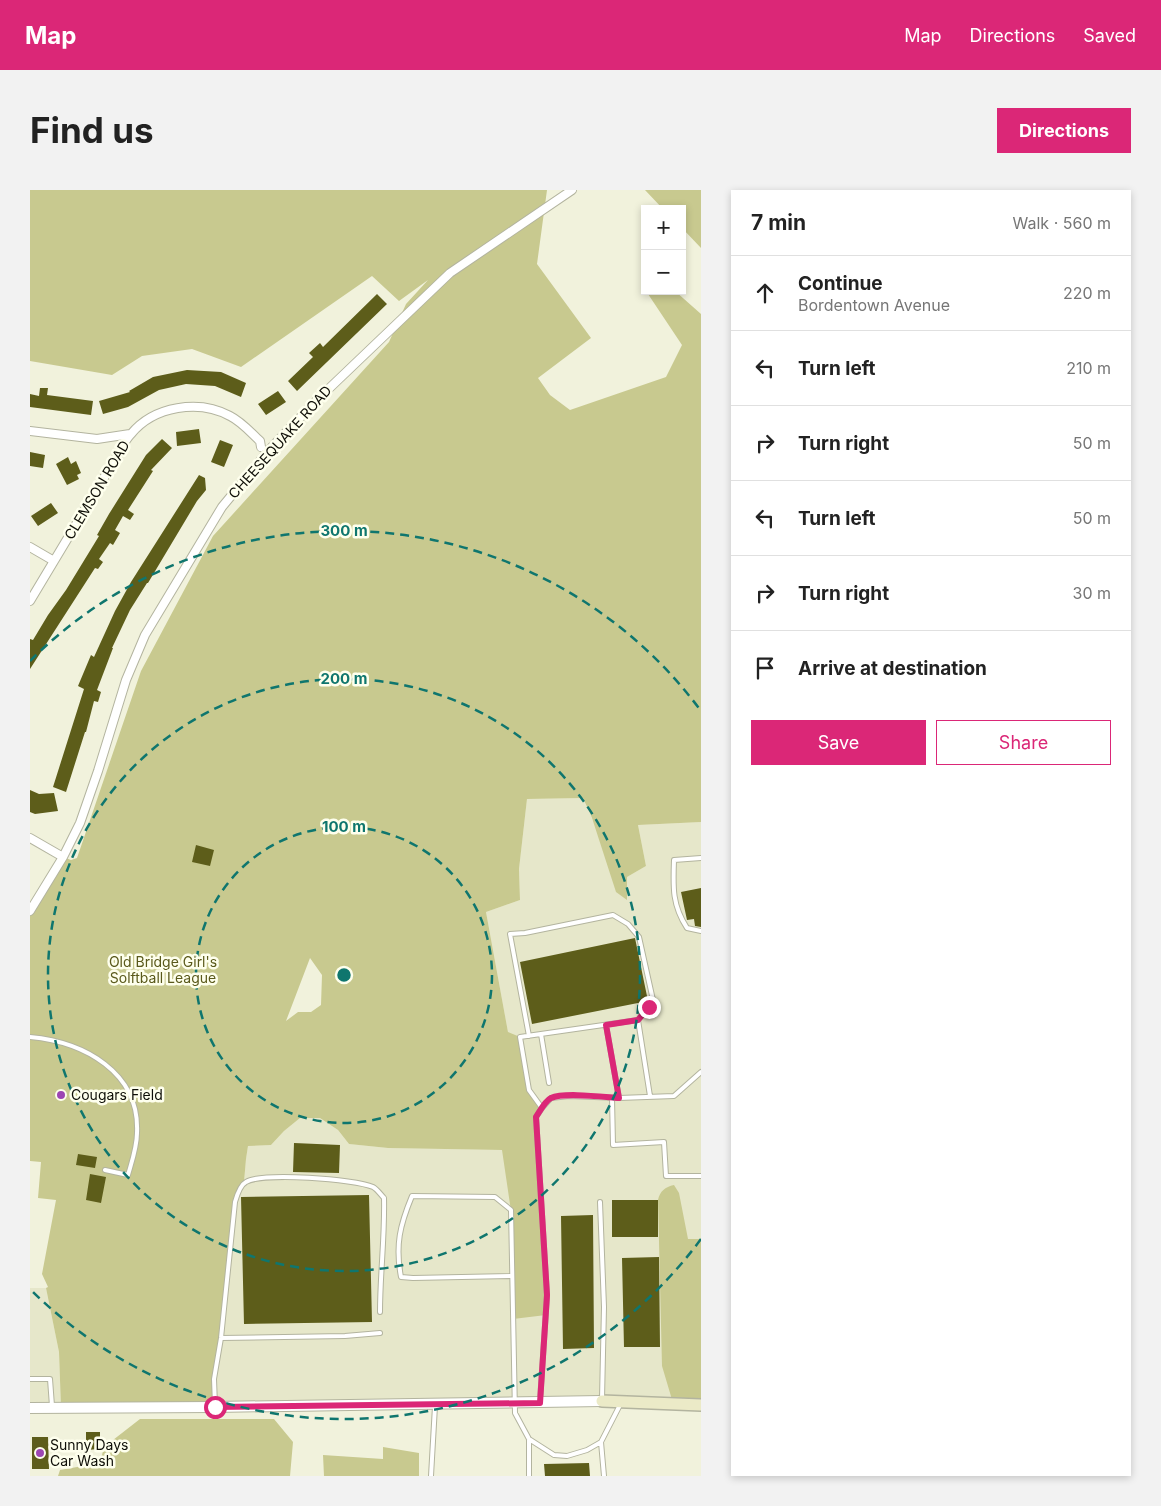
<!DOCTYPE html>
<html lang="en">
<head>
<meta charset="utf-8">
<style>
	body { margin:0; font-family:Inter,sans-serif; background:#f2f2f2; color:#222 }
	.controls { position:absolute; right:15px; top:15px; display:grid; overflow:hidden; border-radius:0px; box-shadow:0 2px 8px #0003 }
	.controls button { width:45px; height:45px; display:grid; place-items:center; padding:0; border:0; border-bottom:1px solid #e0e0e0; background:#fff; color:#222; font:25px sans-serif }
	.stop { position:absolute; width:15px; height:15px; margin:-11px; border:4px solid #db2777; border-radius:50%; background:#fff }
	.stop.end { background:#db2777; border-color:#fff; box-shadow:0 1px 5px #0008 }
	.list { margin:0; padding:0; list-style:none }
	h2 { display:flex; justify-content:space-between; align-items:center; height:65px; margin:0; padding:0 20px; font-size:21px }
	h2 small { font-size:16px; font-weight:400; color:#767676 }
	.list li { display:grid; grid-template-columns:32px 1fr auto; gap:15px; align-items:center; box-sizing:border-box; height:75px; padding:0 20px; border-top:1px solid #e0e0e0 }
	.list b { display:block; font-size:19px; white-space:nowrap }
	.list p { margin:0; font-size:16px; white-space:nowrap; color:#767676 }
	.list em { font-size:16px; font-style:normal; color:#767676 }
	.actions { display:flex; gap:10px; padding:15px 20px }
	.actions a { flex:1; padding:11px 0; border:1px solid #db2777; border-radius:0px; text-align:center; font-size:18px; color:#db2777 }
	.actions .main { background:#db2777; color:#fff }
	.icon { flex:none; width:28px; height:28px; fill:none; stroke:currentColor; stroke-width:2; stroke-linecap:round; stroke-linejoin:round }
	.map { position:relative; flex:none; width:671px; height:1286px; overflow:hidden; border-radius:0px }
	header { display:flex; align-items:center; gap:30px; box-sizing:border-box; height:70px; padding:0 25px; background:#db2777; color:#fff }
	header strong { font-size:24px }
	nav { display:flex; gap:28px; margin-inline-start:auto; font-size:18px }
	.intro { display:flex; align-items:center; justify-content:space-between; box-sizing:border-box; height:120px; padding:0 30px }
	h1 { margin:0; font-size:35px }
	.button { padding:12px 22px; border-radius:0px; background:#db2777; color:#fff; font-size:18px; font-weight:700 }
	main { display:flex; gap:30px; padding:0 30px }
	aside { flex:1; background:#fff; border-radius:0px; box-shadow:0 2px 8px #0003 }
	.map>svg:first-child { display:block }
	.built { fill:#e6e7ca }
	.green { fill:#c8c98f; fill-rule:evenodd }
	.building { fill:#5d5d1a }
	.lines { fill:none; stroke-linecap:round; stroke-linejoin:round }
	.service-casing { stroke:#b3b49f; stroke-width:6 }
	.minor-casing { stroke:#b3b49f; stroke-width:10 }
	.tertiary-casing { stroke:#b3b49f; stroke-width:12 }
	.secondary-casing { stroke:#b3b49f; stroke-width:14 }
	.service { stroke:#fff; stroke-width:4 }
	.minor { stroke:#fff; stroke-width:8 }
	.tertiary { stroke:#fff; stroke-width:10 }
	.secondary { stroke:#ebeac7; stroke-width:11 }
	.route { stroke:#db2777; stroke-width:6 }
	.ring { fill:none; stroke:#0f766e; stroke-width:2.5; stroke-dasharray:9 6 }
	.poi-dot { fill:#9c46b3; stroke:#feffed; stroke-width:2 }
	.labels { text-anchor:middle; stroke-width:5; stroke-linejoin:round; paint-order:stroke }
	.street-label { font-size:14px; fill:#0e0e07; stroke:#feffed }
	.park-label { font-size:14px; fill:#5a591b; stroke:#feffed }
	.poi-label { font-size:14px; fill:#0e0e07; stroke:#feffed; text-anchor:start }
	.centre { fill:#0f766e; stroke:#feffed; stroke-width:2.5 }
	.ring-label { font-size:15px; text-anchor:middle; font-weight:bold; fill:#0f766e; stroke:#feffed; stroke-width:5; stroke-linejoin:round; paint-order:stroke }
</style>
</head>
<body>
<header>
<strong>Map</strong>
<nav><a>Map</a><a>Directions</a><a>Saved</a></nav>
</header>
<div class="intro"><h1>Find us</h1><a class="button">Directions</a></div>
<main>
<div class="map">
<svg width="671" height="1286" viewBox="0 0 671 1286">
	<rect width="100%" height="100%" fill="#f1f2dc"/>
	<path class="built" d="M553 608 597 709V687L616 676 608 635 671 632V1057L654 1214 185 1217 184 1189 205 1012 214 992 216 969 218 956 241 955 254 941 270 928H290L308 940 319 954 358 958 472 960 478 842 456 722 490 710 489 679 497 609Z
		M0 1098H16L29 1162 31 1218H0Z"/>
	<path class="green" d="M0 0H517L507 74 561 148 508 188 520 205 540 220 636 187 652 155 616 101H645L671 124V632L608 635 616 676 597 687V710L586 702 562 628 553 608 497 609 489 679 490 710 456 722 478 842 490 847 499 900 512 918 506 927 517 1105 516 1125 483 1129 481 1021 472 960 358 958 319 954 308 940 290 928H270L254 941 241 955 218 956 216 969 214 992 205 1012 191 1148 184 1189 185 1217 31 1218 29 1162 16 1098 18 1097 12 1084 26 1010 8 1008 11 972 0 971V721L33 667 41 670 47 668 111 481 183 346 359 152 376 114 398 90 369 111 342 86 211 177 162 159 112 166 82 185 0 171ZM280 768 292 785 291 815 281 822H268L256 831Z
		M615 0H671V58L652 38V19H633Z
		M644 995 649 1003 658 1049H671V1215L643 1213 632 1176 628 1010C630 1001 635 997 644 995Z
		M110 1229H244L263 1252 260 1286H28L30 1280 70 1273 74 1257Z
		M353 1257 389 1263V1286H294L293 1265 353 1269Z"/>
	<path class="building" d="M347 104 357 114 267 201 258 191 283 167 279 163 290 153 293 157Z
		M157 180 191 182 216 193 211 207 185 196 156 194 129 200 98 217 73 224 69 211 100 202 99 201 123 187Z
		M10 198H18L17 205 63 211 61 225 0 217V204L9 206Z
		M248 201 256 212 236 225 228 214Z
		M169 239 171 253 147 256 146 242Z
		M132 249 142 258 121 280 123 281 98 320 104 324 100 330 93 326 85 340 90 343 83 355 80 353 69 369 73 372 68 379 65 378 0 479V449L3 450 18 425 36 400 69 346 67 345 79 324 116 265Z
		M190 250 203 255 194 277 181 272Z
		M0 262 15 265 13 278 0 276Z
		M38 267 41 274 46 271 51 283 47 285 49 289 37 295 26 274Z
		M169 285 175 288 176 300 167 311 118 393H117L100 420 82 458H83L67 500 71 502 68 512 64 511 56 542H55L36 602 23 597 54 499 48 496 61 465 64 467 85 421 101 392Z
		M21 313 28 323 8 336 1 326Z
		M0 600 9 604 24 603 28 621 5 624 0 622Z
		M166 655 184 660 180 676 162 672Z
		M671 698V737L665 736 664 729 657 730 651 702Z
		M605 748 618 811 502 834 490 772Z
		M264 953 310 955 309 983 263 982Z
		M48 964 67 967 65 978 46 975Z
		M60 984 76 987 71 1013 56 1010Z
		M339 1005 342 1132 214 1134 211 1007Z
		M582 1010H628V1047H582Z
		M563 1025 564 1158 533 1159 531 1026Z
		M629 1067 630 1157H594L592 1068Z
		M56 1242H70V1259L56 1260Z
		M2 1247H18L19 1279H2Z
		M559 1273 560 1286H515L514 1274Z"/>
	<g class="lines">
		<defs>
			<path id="service" d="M671 668 644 670C643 697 642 715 657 738L671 741
				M576 835 589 908
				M511 844 519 893
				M499 846 480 744 495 743 583 725 598 734 609 747 623 810 608 830
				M0 847C54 852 110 882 107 943 107 957 102 971 98 985L75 980
				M582 908 583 955 634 952 636 986H671
				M512 918 499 900 490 847 608 830 620 906
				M570 1012 574 1117 572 1209
				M482 1086 383 1088 371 1087C365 1055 370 1035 382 1006L465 1007 481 1020 485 1223 499 1249 524 1265 537 1266 557 1260 571 1252
				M191 1148 315 1146 350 1143
				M0 1189H20L22 1216
				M510 1211 517 1105 506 927 512 918 521 908 539 906 589 908 644 906 671 882
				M185 1215 184 1189 191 1148 205 1012C207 1005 210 995 216 992 232 982 325 989 343 997 347 999 351 1005 354 1008 355 1046 350 1084 350 1122
				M499 1249V1286
				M401 1286 405 1216
				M574 1286 571 1252 591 1213"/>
			<path id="minor" d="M0 241 67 249 100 244
				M0 357 24 371
				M0 411 90 261C93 255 96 249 101 244 124 216 169 209 200 226 212 232 221 243 230 251L231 257
				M0 648 33 667
				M0 721 33 667 50 633 68 581 96 490 115 445 192 317 239 260 287 210 420 83 542 0"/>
			<path id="tertiary" d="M0 1218 185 1217 572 1211"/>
			<path id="secondary" d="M572 1211 671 1215"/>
		</defs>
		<use href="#service" class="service-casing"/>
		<use href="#minor" class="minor-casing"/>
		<use href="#tertiary" class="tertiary-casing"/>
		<use href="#secondary" class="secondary-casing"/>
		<use href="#service" class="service"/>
		<use href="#minor" class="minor"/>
		<use href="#tertiary" class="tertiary"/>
		<use href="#secondary" class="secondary"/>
	</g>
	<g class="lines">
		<path class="route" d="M185 1217 510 1213 517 1105 506 927C510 921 515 911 521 908 534 902 574 907 589 908L576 835 608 830 619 817"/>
	</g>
	<g class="ring">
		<circle cx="314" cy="785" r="148"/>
		<circle cx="314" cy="785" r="296"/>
		<path d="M671 1049A444 444 0 0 1 0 1099M0 471A444 444 0 0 1 671 521"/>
	</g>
	<g class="poi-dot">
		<circle cx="31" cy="905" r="5"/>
		<circle cx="10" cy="1263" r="5"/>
	</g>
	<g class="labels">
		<g class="street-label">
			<text transform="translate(250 252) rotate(-48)" y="5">CHEESEQUAKE ROAD</text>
			<text transform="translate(67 300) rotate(-59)" y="5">CLEMSON ROAD</text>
		</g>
		<g class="park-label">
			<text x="133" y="777">Old Bridge Girl's<tspan x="133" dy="16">Solftball League</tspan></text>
		</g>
		<g class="poi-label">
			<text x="41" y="910">Cougars Field</text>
			<text x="20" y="1260">Sunny Days<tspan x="20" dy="16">Car Wash</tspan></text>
		</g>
	</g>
	<circle cx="314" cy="785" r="8" class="centre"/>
	<g class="ring-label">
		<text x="314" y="346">300 m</text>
		<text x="314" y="494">200 m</text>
		<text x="314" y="642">100 m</text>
	</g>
</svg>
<div class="controls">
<button>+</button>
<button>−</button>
</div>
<div class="stop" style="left:185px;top:1217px"></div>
<div class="stop end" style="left:619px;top:817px"></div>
</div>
<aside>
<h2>7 min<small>Walk · 560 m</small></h2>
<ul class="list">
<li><svg class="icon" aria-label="ahead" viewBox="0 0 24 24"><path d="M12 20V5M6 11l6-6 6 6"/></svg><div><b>Continue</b><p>Bordentown Avenue</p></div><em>220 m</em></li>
<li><svg class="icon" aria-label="left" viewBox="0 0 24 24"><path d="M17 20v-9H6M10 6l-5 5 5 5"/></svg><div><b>Turn left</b></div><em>210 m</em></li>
<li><svg class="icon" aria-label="right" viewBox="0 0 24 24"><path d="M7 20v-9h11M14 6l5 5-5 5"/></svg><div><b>Turn right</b></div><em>50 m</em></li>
<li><svg class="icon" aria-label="left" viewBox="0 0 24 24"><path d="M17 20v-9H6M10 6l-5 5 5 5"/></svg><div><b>Turn left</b></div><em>50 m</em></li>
<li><svg class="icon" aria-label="right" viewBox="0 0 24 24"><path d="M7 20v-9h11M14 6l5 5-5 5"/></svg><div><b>Turn right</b></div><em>30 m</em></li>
<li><svg class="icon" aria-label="arrive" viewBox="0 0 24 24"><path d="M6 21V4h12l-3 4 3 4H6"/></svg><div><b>Arrive at destination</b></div></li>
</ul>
<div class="actions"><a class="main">Save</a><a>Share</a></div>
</aside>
</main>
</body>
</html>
